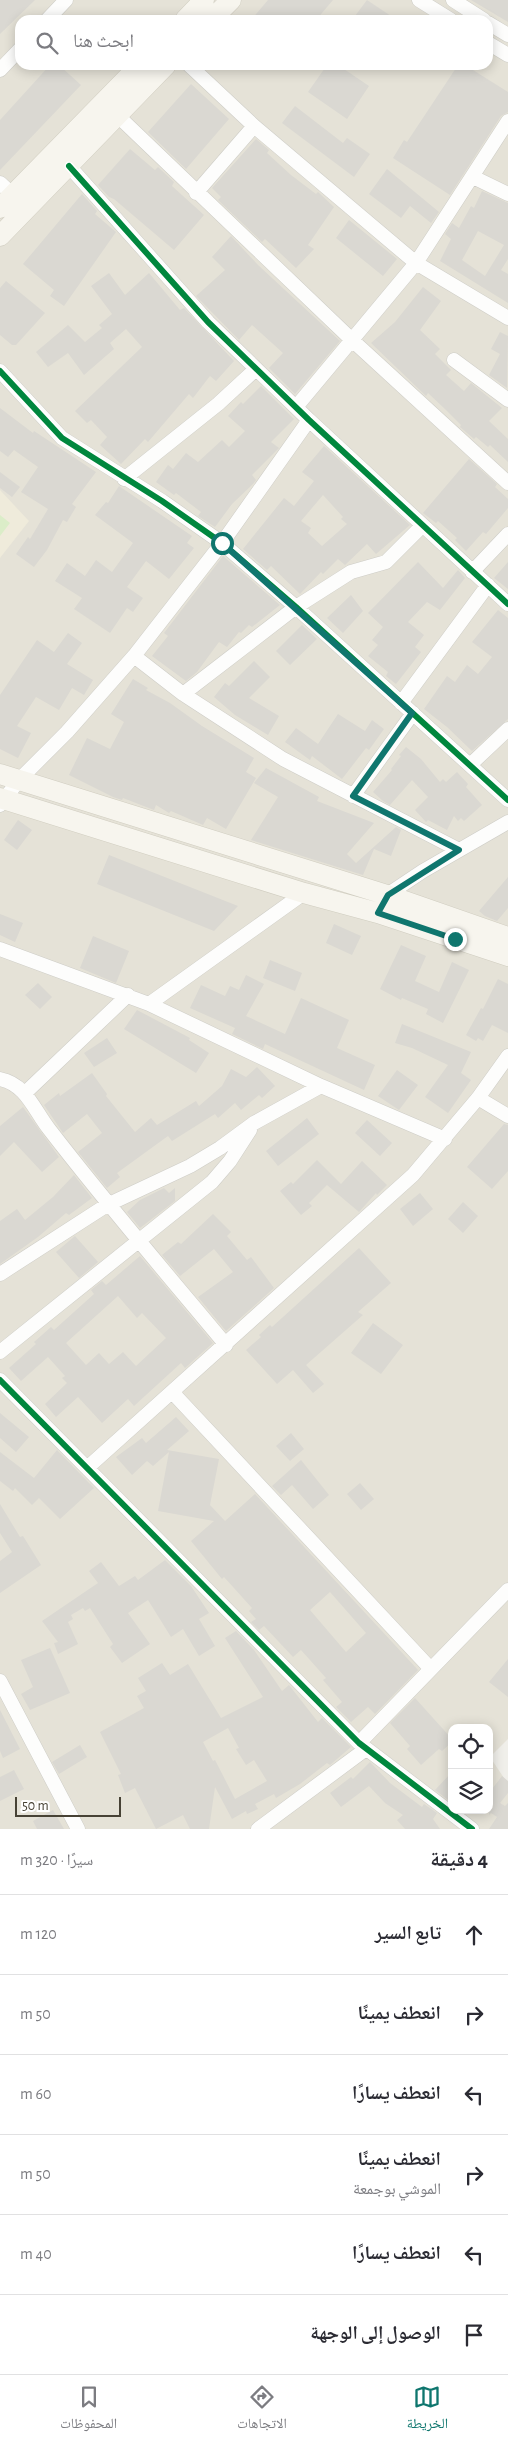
<!DOCTYPE html>
<html lang="ar">
<head>
<meta charset="utf-8">
<style>
	body { margin:0; font-family:"Alegreya Sans","Noto Naskh Arabic",sans-serif; background:#f2f2f3; color:#2b2b33; direction:rtl }
	.controls { position:absolute; right:15px; bottom:15px; display:grid; overflow:hidden; border-radius:10px; box-shadow:0 2px 12px #0003 }
	.controls button { width:45px; height:45px; display:grid; place-items:center; padding:0; border:0; border-bottom:1px solid #e1e1e2; background:#fff; color:#2b2b33; font:25px sans-serif }
	.scale { position:absolute; left:15px; bottom:12px; width:106px; box-sizing:border-box; padding-left:5px; border:2px solid #474235; border-top:0; font-size:14px; line-height:18px; white-space:nowrap; color:#474235; -webkit-text-stroke:4px #fff; paint-order:stroke }
	.stop { position:absolute; width:15px; height:15px; margin:-11px; border:4px solid #0f766e; border-radius:50%; background:#fff }
	.stop.end { background:#0f766e; border-color:#fff; box-shadow:0 1px 5px #0008 }
	.list { margin:0; padding:0; list-style:none }
	h2 { display:flex; justify-content:space-between; align-items:center; height:65px; margin:0; padding:0 20px; font-size:21px }
	h2 small { font-size:16px; font-weight:400; color:#7c7c81 }
	.list li { display:grid; grid-template-columns:32px 1fr auto; gap:15px; align-items:center; box-sizing:border-box; height:80px; padding:0 20px; border-top:1px solid #e1e1e2 }
	.list b { display:block; font-size:19px; white-space:nowrap }
	.list p { margin:0; font-size:16px; white-space:nowrap; color:#7c7c81 }
	.list em { font-size:16px; font-style:normal; color:#7c7c81 }
	.icon { flex:none; width:28px; height:28px; fill:none; stroke:currentColor; stroke-width:2; stroke-linecap:round; stroke-linejoin:round }
	.map { position:relative; flex:none; width:508px; height:1829px; overflow:hidden; direction:ltr }
	.search { position:absolute; background:#fff; box-shadow:0 2px 12px #0003; left:15px; right:15px; top:15px; height:55px; display:flex; align-items:center; gap:12px; box-sizing:border-box; padding:0 18px; border-radius:15px; color:#7c7c81; font-size:19px }
	.sheet { height:545px; background:#fff }
	nav { display:flex; justify-content:space-around; align-items:center; box-sizing:border-box; height:70px; border-top:1px solid #e1e1e2; background:#fff; font-size:14px; color:#7c7c81 }
	nav a { display:grid; justify-items:center; gap:2px }
	nav .on { color:#0f766e }
	.map>svg:first-child { display:block }
	.residential { fill:#e5e2d7; fill-rule:evenodd }
	.education { fill:#efebdb }
	.grass { fill:#dbedc8 }
	.building { fill:#dad8d2; fill-rule:evenodd }
	.lines { fill:none; stroke-linecap:round; stroke-linejoin:round }
	.street-casing { stroke:#cecdc7; stroke-width:15 }
	.secondary-casing { stroke:#d0cdc0; stroke-width:21 }
	.street { stroke:#fdfdfc; stroke-width:14 }
	.secondary { stroke:#f7f5ee; stroke-width:20 }
	.cycleway-casing { stroke:#fff; stroke-width:9 }
	.cycleway { stroke:#00873e; stroke-width:6 }
	.route { stroke:#0f766e; stroke-width:6 }
</style>
</head>
<body>
<div class="map">
<svg width="508" height="1829" viewBox="0 0 508 1829">
	<rect width="100%" height="100%" fill="#f0efea"/>
	<path class="residential" d="M0 0H508V1739L490 1757 508 1784V1829H0ZM20 20H488V65H20ZM452 1728H489V1810H452Z"/>
	<path class="education" d="M0 490 29 521 0 558Z"/>
	<path class="grass" d="M0 515 10 523 0 536Z"/>
	<path class="building" d="M0 0H35L0 34Z
		M268 0H333L316 20H251Z
		M367 0 397 20H352Z
		M471 0H508V22Z
		M50 65H59L81 85 0 170V120Z
		M327 65H338L369 86 347 119 308 92Z
		M458 65H465L508 92V112L501 116 450 195 393 158 404 140 407 142Z
		M191 84 229 119 186 169 148 132Z
		M295 106 343 143 347 138 370 154 354 177 282 123Z
		M256 139 269 150 267 153 291 175 316 194 318 192 334 207 308 245 314 249 296 268 265 239 262 242 218 200 221 197 212 188Z
		M130 149 155 170 158 167 174 182 172 186 204 215 174 250 114 199 109 197 98 185Z
		M387 169 439 212 431 223 410 206 401 218 369 194Z
		M482 191 508 203V259L501 270 508 274V303L440 261 451 239 445 234 452 223 459 228 471 206 474 208ZM478 231 504 245 485 276 462 260Z
		M82 194 97 211 95 214 116 232 64 306 50 296 54 290 23 264Z
		M349 220 397 259 383 276 336 238Z
		M231 236 258 265 340 341 295 394 269 368 283 353 252 325 239 340 196 296 225 270 212 257Z
		M109 273 125 295 149 273 180 310 184 308 234 361 216 381 210 376 193 398 189 394 148 442 145 439 121 464 100 445 107 437 91 420 87 423 75 411 142 347 126 329 110 343 114 349 84 375 68 353 48 367 36 352 68 325 85 342 102 328 99 325 112 314 91 286Z
		M6 281 45 313 16 345H12L0 335V288Z
		M423 287 441 301 420 330 440 349 435 354 451 370 446 375 464 391 471 383 502 408 489 421 508 439V462L490 445 488 447 476 437 474 439 460 427 461 425 446 410 428 393 426 396 371 343 395 322Z
		M500 332 508 336 507 388 489 375 500 354 491 349Z
		M261 386 294 419 271 442 279 448 252 475 256 480 253 484 232 504 215 527 198 516 201 512 176 493 174 495 156 482 168 465 173 469 186 453 198 462 222 440 229 447 245 431 228 416 241 402 243 404Z
		M0 408 33 433 34 431 96 472 72 504 76 507 67 522 63 520 47 550 34 567 16 554 28 537 30 539 48 509 21 492 38 467 14 450 8 457 0 451Z
		M324 446 410 525 376 554 367 544 345 565 338 559 323 574 321 572 300 594 271 566 267 570 243 549 284 498 294 506 314 481 302 472ZM323 495 343 517 341 519 347 524 322 546 308 533 311 528 301 521Z
		M469 459 497 484 495 487 508 499V508L486 534 483 532 466 551 455 540 457 538 438 521 436 523 423 513Z
		M0 472 20 487 12 497 0 488Z
		M119 486 192 536 187 543 194 548 169 579 146 561 127 587 143 598 133 612 127 608 110 633 74 609 82 598 55 581 67 563 85 576 96 560 112 572 133 543 95 515 106 502 108 503Z
		M223 556 280 605 252 627 249 625 241 633 239 632 227 647 219 642 197 672 186 681 152 656 168 636 164 633Z
		M418 562 443 588 458 570 465 578 440 610 427 602 408 622 424 635 415 647 421 652 396 684 386 676 388 672 368 656 378 645 372 640 383 627 368 613Z
		M508 562V589L494 578Z
		M351 595 363 611 343 633 327 618Z
		M498 610 508 618V719L472 751 447 727 424 709 447 676 455 682 467 665 478 674 492 657 472 642Z
		M302 625 317 639 290 665 276 651Z
		M68 633 82 643 67 664 93 680 84 695 72 688 59 710 36 697 17 726 31 733 18 758 0 749V695L37 640 54 652Z
		M254 661 270 677 249 698 279 716 268 735 235 715 214 697 225 683 229 686Z
		M133 679 148 688 146 690 170 703 202 726 254 758 246 772 256 778 226 829 207 818 203 825 171 811 169 813 156 805 154 810 123 798 122 800 113 797 69 775 87 738 110 749 124 722 111 714Z
		M338 714 365 731 372 720 384 729 369 750 366 748 342 779 312 756 310 760 285 742 296 728 318 744Z
		M406 747 421 759 440 782 443 779 446 782 457 772 468 784 466 787 482 805 464 821 461 818 458 821 454 816 447 830 428 820 426 822 415 810 428 797 412 780 390 805 383 801 373 792 392 770 391 769 401 756 399 755Z
		M266 768 319 797 317 801 374 823 347 854 356 863 396 827 401 830 391 856 374 849 363 875 251 840 278 797 254 783Z
		M18 820 32 830 17 850 4 840Z
		M109 855 238 906 214 931 97 884Z
		M508 877V908L497 921 485 916 479 911Z
		M0 914 23 923 15 942 0 935Z
		M334 924 361 936 352 955 326 943Z
		M93 936 129 951 116 983 80 968Z
		M401 945 426 956 415 981 439 992 452 962 469 970 443 1023 426 1014 428 1009 402 998 401 1000 380 989Z
		M270 960 302 973 295 991 263 978Z
		M246 975 264 984 246 1016 285 1034 301 998 349 1020 337 1048 375 1065 364 1090 265 1044 263 1049 232 1034 235 1028 190 1008 201 985 225 996 230 986 239 990Z
		M498 979 508 984V1033L492 1025 483 1041 478 1038 476 1041 466 1035 481 1008 483 1009Z
		M38 983 52 997 40 1009 25 995Z
		M137 1010 190 1038 189 1040 209 1053 196 1073 124 1029Z
		M402 1024 471 1052 461 1073 471 1080 448 1113 425 1097 448 1065 412 1048 395 1043Z
		M107 1038 117 1053 94 1067 84 1053Z
		M257 1067 275 1086 262 1098 259 1095 241 1110 235 1103 218 1118 215 1114 172 1141 168 1136 117 1173 120 1177 107 1188 78 1152 102 1133 87 1114 63 1133 44 1105 59 1093 60 1096 92 1073 107 1094 106 1096 135 1132 151 1118 157 1125 196 1101 199 1106 222 1086 231 1069 246 1077Z
		M397 1070 418 1085 399 1110 378 1096Z
		M23 1107 59 1157 42 1172 14 1142 0 1156V1126Z
		M307 1118 319 1134 278 1166 266 1151Z
		M367 1120 392 1143 380 1156 355 1133Z
		M504 1124 508 1125V1171L492 1189 467 1167Z
		M317 1160 341 1184 362 1161 387 1185 377 1195 376 1193 359 1212 327 1185 309 1203 312 1206 301 1215 280 1191 291 1182 293 1184Z
		M74 1175 92 1198 69 1215 66 1213 38 1237 0 1264V1221L17 1209 25 1220 53 1197Z
		M164 1188 169 1193 175 1188V1201L140 1228 127 1212 140 1200Z
		M420 1193 433 1209 413 1226 400 1209Z
		M463 1202 478 1216 463 1233 448 1219Z
		M213 1214 231 1232 227 1236 247 1260 251 1257 274 1288 226 1331 198 1297 233 1272 214 1249 180 1276 162 1255 178 1242 181 1244Z
		M75 1236 98 1262 79 1278 56 1252Z
		M359 1248 391 1283 358 1312 363 1315 306 1365 324 1384 313 1393 293 1370 277 1384 246 1350 261 1337 259 1335 270 1325 272 1327Z
		M140 1256 213 1343 185 1368 181 1363 134 1406 128 1399 102 1423 78 1397 56 1417 45 1404 67 1383 62 1378 65 1376 48 1357 21 1381 9 1368 36 1344 34 1342 51 1327 54 1330 94 1294 91 1290 102 1281 106 1285ZM118 1296 137 1318 142 1313 166 1338 136 1366 123 1352 109 1364 99 1353 86 1365 66 1343Z
		M373 1323 403 1345 381 1374 351 1353Z
		M0 1413 29 1437 16 1452 0 1438Z
		M176 1417 189 1431 167 1450 219 1459 210 1505 225 1521 255 1494 418 1670 375 1714 368 1707 351 1722 336 1707 342 1702 323 1680 326 1678 301 1650 293 1657 264 1626 259 1630 251 1622 256 1619 249 1611 252 1608 224 1577 222 1579 191 1541 214 1521 158 1511 169 1452 153 1466 147 1461 132 1475 116 1457 142 1438 146 1443ZM330 1592 366 1633 346 1652 310 1610Z
		M291 1433 304 1449 290 1461 276 1446Z
		M57 1450 94 1488 60 1519 39 1498 32 1505 15 1488 13 1491 0 1481V1452L34 1478Z
		M301 1460 329 1495 313 1509 292 1485 281 1495 272 1486Z
		M360 1483 374 1499 361 1510 347 1494Z
		M0 1504 20 1537 23 1536 41 1565 0 1593V1561L12 1552 0 1533Z
		M165 1560 191 1586 209 1613 199 1619 215 1646 199 1656 183 1629 171 1637 148 1600 128 1613 150 1644 122 1663 110 1647 113 1644 90 1608 85 1611 83 1608 71 1615 73 1619 68 1622 78 1644 58 1654 54 1643 58 1642 42 1621 98 1583 89 1571 101 1562 119 1586 135 1576 138 1580Z
		M236 1631 254 1650 282 1691 289 1685 318 1722 322 1718 351 1747 330 1765 327 1763 300 1784 276 1798 274 1794 255 1804 258 1809 247 1814 246 1811 232 1819 215 1787 209 1829H190L183 1815 156 1829 135 1788 125 1793 118 1775 121 1774 100 1732 144 1708 137 1696 146 1691 138 1678 162 1663 170 1675 188 1664 221 1718 263 1697 225 1638ZM228 1728 239 1748 236 1749 246 1765 254 1760 267 1781 235 1799 215 1760 213 1761 203 1742Z
		M50 1648 70 1693 30 1710 21 1694 33 1687 21 1660Z
		M508 1659V1697L489 1682Z
		M415 1698 452 1739V1742L442 1751 439 1749 421 1765 407 1749 410 1746 390 1723Z
		M0 1710 20 1749 3 1758 0 1751Z
		M80 1745 87 1757 59 1774 52 1762Z
		M370 1762 390 1783 422 1807 424 1804 437 1813 433 1819 440 1829H405L397 1820 403 1815 385 1803 369 1786 341 1807 330 1793 351 1777 353 1779Z
		M14 1770 24 1789 0 1801V1777Z
		M452 1772V1803L435 1790Z
		M502 1776 508 1781V1793L500 1803 505 1806 508 1803V1829H489L497 1817 491 1813 489 1815V1793Z
		M53 1810 64 1829H37L33 1821Z"/>
	<g class="lines">
		<defs>
			<path id="street" d="M419 0 451 20
				M453 0 484 20
				M47 20 66 0
				M488 23 508 35
				M488 43 508 55
				M189 65 254 126 416 263 508 318
				M0 70 20 49
				M118 116 352 340 508 483
				M69 166 208 322 309 420 508 604
				M473 177 508 194
				M0 183 13 195
				M196 193 254 126
				M454 360 508 400
				M0 371 62 438 162 501 222 543 296 607 508 800
				M296 407 416 263 508 121
				M124 479 218 404 256 369
				M472 572 508 534
				M134 656 183 694 283 759 459 850
				M183 694 296 607 351 572 386 562 422 526
				M401 703 488 585
				M470 765 508 729
				M353 796 413 713
				M0 805 19 780 67 732 134 656 222 543 309 420
				M385 900 387 895 423 871 508 822
				M0 949 149 1004 321 1086 445 1139
				M149 1004 304 893
				M0 1079C26 1084 34 1110 49 1129 106 1203 166 1273 226 1345
				M25 1093 128 995
				M478 1098 508 1116
				M0 1274 107 1205 190 1166 220 1148 254 1123 321 1086
				M0 1352 212 1182 230 1161 250 1130
				M0 1380 359 1743 472 1829
				M173 1393 430 1668
				M87 1468 413 1175 478 1098 508 1056
				M0 1681 78 1829
				M359 1743 508 1590
				M258 1829 366 1749"/>
			<path id="secondary" d="M185 20 204 0
				M211 20 231 0
				M0 208 140 65
				M0 236 166 65
				M0 774 387 895 508 937
				M0 798 304 893 378 913 508 956"/>
		</defs>
		<use href="#street" class="street-casing"/>
		<use href="#secondary" class="secondary-casing"/>
		<use href="#street" class="street"/>
		<use href="#secondary" class="secondary"/>
		<defs>
			<path id="cycleway" d="M69 166 208 322 309 420 508 604
				M0 371 62 438 162 501 222 543 296 607 508 800
				M0 1380 359 1743 472 1829"/>
		</defs>
		<use href="#cycleway" class="cycleway-casing"/>
		<use href="#cycleway" class="cycleway"/>
	</g>
	<g class="lines">
		<path class="route" d="M222 543 412 713 353 796 459 850 388 895 378 913 455 939"/>
	</g>
</svg>
<div class="controls">
<button><svg class="icon" aria-label="locate" viewBox="0 0 24 24"><circle cx="12" cy="12" r="6"/><path d="M12 2v4M12 18v4M2 12h4M18 12h4"/></svg></button>
<button><svg class="icon" aria-label="layers" viewBox="0 0 24 24"><path d="M12 4l9 5-9 5-9-5zM3 14l9 5 9-5"/></svg></button>
</div>
<div class="scale">50 m</div>
<div class="stop" style="left:222px;top:543px"></div>
<div class="stop end" style="left:455px;top:939px"></div>
<div class="search"><svg class="icon" aria-label="search" viewBox="0 0 24 24"><circle cx="10" cy="10" r="6"/><path d="M15 15l6 6"/></svg>ابحث هنا</div>
</div>
<section class="sheet">
<h2>4 دقيقة<small>سيرًا · 320 m</small></h2>
<ul class="list">
<li><svg class="icon" aria-label="ahead" viewBox="0 0 24 24"><path d="M12 20V5M6 11l6-6 6 6"/></svg><div><b>تابع السير</b></div><em>120 m</em></li>
<li><svg class="icon" aria-label="right" viewBox="0 0 24 24"><path d="M7 20v-9h11M14 6l5 5-5 5"/></svg><div><b>انعطف يمينًا</b></div><em>50 m</em></li>
<li><svg class="icon" aria-label="left" viewBox="0 0 24 24"><path d="M17 20v-9H6M10 6l-5 5 5 5"/></svg><div><b>انعطف يسارًا</b></div><em>60 m</em></li>
<li><svg class="icon" aria-label="right" viewBox="0 0 24 24"><path d="M7 20v-9h11M14 6l5 5-5 5"/></svg><div><b>انعطف يمينًا</b><p>الموشي بوجمعة</p></div><em>50 m</em></li>
<li><svg class="icon" aria-label="left" viewBox="0 0 24 24"><path d="M17 20v-9H6M10 6l-5 5 5 5"/></svg><div><b>انعطف يسارًا</b></div><em>40 m</em></li>
<li><svg class="icon" aria-label="arrive" viewBox="0 0 24 24"><path d="M6 21V4h12l-3 4 3 4H6"/></svg><div><b>الوصول إلى الوجهة</b></div></li>
</ul>
</section>
<nav>
<a class="on"><svg class="icon" aria-label="map" viewBox="0 0 24 24"><path d="M3 6l6-2 6 2 6-2v14l-6 2-6-2-6 2zM9 4v14M15 6v14"/></svg>الخريطة</a>
<a><svg class="icon" aria-label="directions" viewBox="0 0 24 24"><path d="M12 3l9 9-9 9-9-9zM9 14v-3h6M13 9l2 2-2 2"/></svg>الاتجاهات</a>
<a><svg class="icon" aria-label="saved" viewBox="0 0 24 24"><path d="M7 4h10v16l-5-4-5 4z"/></svg>المحفوظات</a>
</nav>
</body>
</html>
